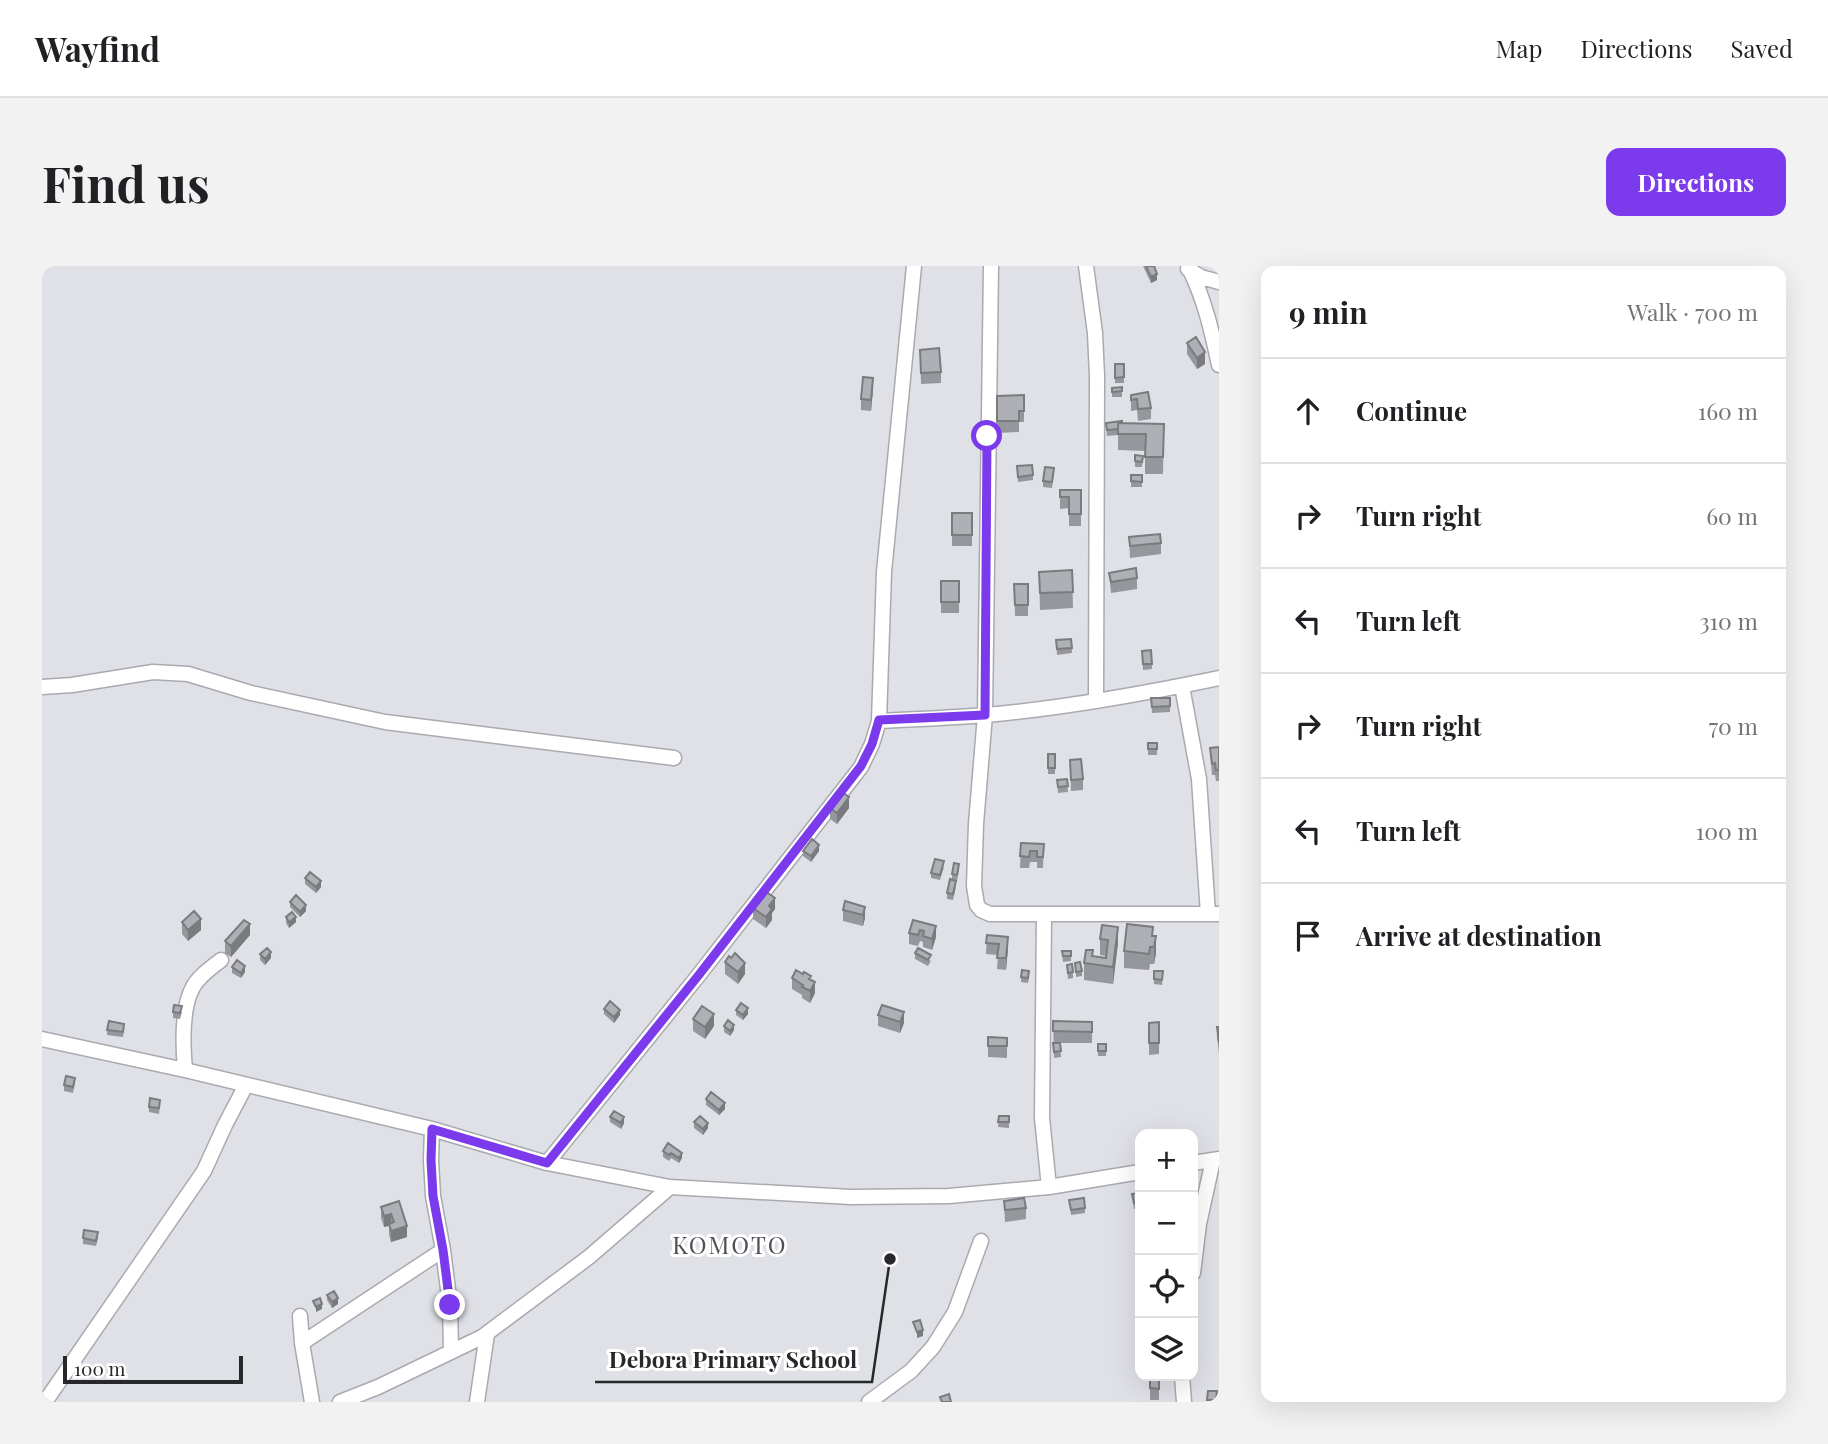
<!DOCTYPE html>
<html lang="en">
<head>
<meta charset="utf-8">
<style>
	body { margin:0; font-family:"Playfair Display",serif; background:#f2f2f2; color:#202124 }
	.controls { position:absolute; right:21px; bottom:21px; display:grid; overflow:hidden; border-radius:14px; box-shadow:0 7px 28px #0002 }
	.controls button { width:63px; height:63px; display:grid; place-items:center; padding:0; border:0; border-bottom:2px solid #e0e0e0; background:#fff; color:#202124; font:35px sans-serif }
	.scale { position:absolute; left:21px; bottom:18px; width:180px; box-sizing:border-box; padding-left:7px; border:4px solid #27282a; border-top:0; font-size:19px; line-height:24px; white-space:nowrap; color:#27282a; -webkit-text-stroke:5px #fff; paint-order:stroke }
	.stop { position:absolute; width:21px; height:21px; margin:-16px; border:5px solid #7c3aed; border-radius:50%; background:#fff }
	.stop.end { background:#7c3aed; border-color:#fff; box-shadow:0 2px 7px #0008 }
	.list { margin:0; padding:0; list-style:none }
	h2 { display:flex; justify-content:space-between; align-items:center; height:91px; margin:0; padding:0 28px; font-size:30px }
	h2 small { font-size:23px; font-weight:400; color:#757577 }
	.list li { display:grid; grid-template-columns:46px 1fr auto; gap:21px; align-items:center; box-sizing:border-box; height:105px; padding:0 28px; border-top:2px solid #e0e0e0 }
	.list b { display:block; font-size:26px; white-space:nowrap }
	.list em { font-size:23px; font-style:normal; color:#757577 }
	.icon { flex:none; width:38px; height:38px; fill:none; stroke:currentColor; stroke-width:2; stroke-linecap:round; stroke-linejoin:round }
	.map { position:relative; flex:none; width:1177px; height:1136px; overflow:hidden; border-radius:14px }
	header { display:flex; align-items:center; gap:42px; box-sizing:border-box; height:98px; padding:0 35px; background:#fff; border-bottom:2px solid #e0e0e0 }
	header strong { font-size:33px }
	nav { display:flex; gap:38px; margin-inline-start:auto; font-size:24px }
	.intro { display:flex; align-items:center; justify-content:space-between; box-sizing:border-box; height:168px; padding:0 42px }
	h1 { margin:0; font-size:49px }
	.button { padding:18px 32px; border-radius:14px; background:#7c3aed; color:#fff; font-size:24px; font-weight:700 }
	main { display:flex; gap:42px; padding:0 42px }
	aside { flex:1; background:#fff; border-radius:14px; box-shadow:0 7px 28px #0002 }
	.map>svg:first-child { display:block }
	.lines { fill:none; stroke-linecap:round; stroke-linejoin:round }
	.minor-casing { stroke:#a9aab0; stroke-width:17 }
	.minor { stroke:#fff; stroke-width:14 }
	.wall { fill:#96979c }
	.shaded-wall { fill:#7a7b7f }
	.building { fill:#aeb0b5; stroke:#7a7b7f; stroke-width:2 }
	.route { stroke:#7c3aed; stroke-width:9 }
	.labels { text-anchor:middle; stroke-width:6; stroke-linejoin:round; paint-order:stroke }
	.quarter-label { font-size:24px; letter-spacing:2px; fill:#4e5054; stroke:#fff }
	.leader { fill:none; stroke:#27282a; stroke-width:2.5 }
	.callout-dot { fill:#27282a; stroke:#fff; stroke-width:2.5 }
	.callout-label { font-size:23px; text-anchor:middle; font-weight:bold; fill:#27282a; stroke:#fff; stroke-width:6; stroke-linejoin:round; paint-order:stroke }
</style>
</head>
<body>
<header>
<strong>Wayfind</strong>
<nav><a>Map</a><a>Directions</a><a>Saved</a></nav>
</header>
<div class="intro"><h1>Find us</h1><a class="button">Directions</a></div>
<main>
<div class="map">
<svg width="1177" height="1136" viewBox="0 0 1177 1136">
	<rect width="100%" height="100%" fill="#e0e1e7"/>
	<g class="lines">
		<defs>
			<path id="minor" d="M949 0 943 449 934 558 932 620 935 639 939 644 948 648H1177
				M1044 0 1053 67 1055 110 1054 434
				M1146 3 1159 11 1177 16
				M1148 4C1163 35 1170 66 1177 99
				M1140 420 1157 513 1166 648
				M0 421 30 419 111 406 146 408 209 427 343 456 632 492
				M837 455C873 453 908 452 944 449 1022 442 1100 428 1177 412
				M1002 649 1000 852 1007 921
				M0 773 143 804 390 863 505 897 628 921 809 931 907 930 1007 921 1098 906
				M143 804C141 781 139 742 151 721 157 710 169 702 179 694
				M390 863 389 894 391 930 401 984 408 1039 409 1085
				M505 897 656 710 819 501 830 478 837 455 842 306 872 0
				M1151 897 1177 893
				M1151 1007 1157 958 1171 894
				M258 1050 260 1077 270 1136
				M260 1077 401 984
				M1140 1110 1142 1136
				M3 1136 162 905 183 859 204 819
				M298 1136 336 1121 440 1071 547 991 628 921
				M435 1136 445 1068
				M827 1136 869 1105 891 1081 913 1046 939 975"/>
		</defs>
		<use href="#minor" class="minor-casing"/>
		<use href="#minor" class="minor"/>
	</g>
	<path class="wall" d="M1101 0H1112L1115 14 1109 17Z
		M1145 77 1163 98 1155 103 1145 88Z
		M878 84 899 106V117L879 118Z
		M1073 98H1082V117H1073Z
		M1080 121V131H1070V122Z
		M831 123 829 145 819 144V133Z
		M982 129V156H977V166L955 167V130Z
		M1089 129 1109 142V153L1096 155 1095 144 1089 145Z
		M1064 157 1122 158 1121 208H1103V185L1076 184V169L1065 170Z
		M1093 189 1101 190 1100 201H1093Z
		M975 200 991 209V214L976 216Z
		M1012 207 1010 222 1001 221V215Z
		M1089 209H1100V221H1089Z
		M1018 224H1039V260H1027V242L1018 243Z
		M910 247H930V280H910Z
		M1087 271 1119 277V288L1088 292Z
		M1030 304 1031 342 998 344 997 306Z
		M1067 307 1095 312V323L1069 327Z
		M899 315H917V347H899Z
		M972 318H986V350H973Z
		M1029 373 1030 387 1015 389 1014 374Z
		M1109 384 1110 403 1101 404 1100 385Z
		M1109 432H1128V446L1110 447Z
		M1106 477H1115V489H1106Z
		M1177 481V515H1174L1173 509H1170L1168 482Z
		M1006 488H1013V508H1006Z
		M1028 494 1041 513V524L1029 525Z
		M1025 513 1026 526 1016 527 1015 514Z
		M788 542H807L795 558 788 553Z
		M979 577 1002 578 1001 602H995V596H988L987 602H978Z
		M761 585H777L769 596 761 590Z
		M902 601 898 614 889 612V607Z
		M917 604 915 615 910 614V608Z
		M263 612 279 621 274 627 263 618Z
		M914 621 911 634 905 633V627Z
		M248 636 264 645 258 651 248 641Z
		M823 641V652L821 660 801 655V644Z
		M711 642 733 643 730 647V654L724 662 711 653Z
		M244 651 254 656 247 662 244 657Z
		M140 656 159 664 146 675 140 668Z
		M1060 659 1076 677 1071 718 1042 714V697L1051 690 1064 692V690L1058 689V673Z
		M894 660V671L890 684 881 681V676L878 675 876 680 867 678V667Z
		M208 669 189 691 183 687V675Z
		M945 669 966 682 964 704 955 703 956 689 944 688Z
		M1111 670 1114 687 1112 698H1108L1107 704 1082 702V685Z
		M1020 685H1029V695L1021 696Z
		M873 687 889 695 886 700 873 693Z
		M218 688 229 692 223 699 218 694Z
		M683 696 703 708 696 718 683 708Z
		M1033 697 1040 705V710L1034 711Z
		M1025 699 1031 706V712L1026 713Z
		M190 701 203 706 199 712 190 707Z
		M1112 705H1121L1120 719 1112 718Z
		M979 711H987L986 717 979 716Z
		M750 712 769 714 773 727 768 737 760 732V729L750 723Z
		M562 743 578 749 572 757 562 748Z
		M694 744 706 748 701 754 694 749Z
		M131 746H140L138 753 131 752Z
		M836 749 862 757 858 767 836 760Z
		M651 753 672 760 663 773 651 765Z
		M1011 755 1050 756V777H1018L1019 791 1012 792Z
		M1117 756V788L1107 789V757Z
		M682 760 692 764 688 770 682 766Z
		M1175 761H1177V787L1175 772Z
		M82 763 81 771 65 769V764Z
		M946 771 965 772V792L946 791Z
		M1056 778H1064V790H1056Z
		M33 817 31 827 22 825V819Z
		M664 833 683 843 677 849 664 839Z
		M118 839 117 848 107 846V841Z
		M957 850H967V862L956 861Z
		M568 851 582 857 579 863 568 856Z
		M652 856 666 862 661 869 652 862Z
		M626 877 640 892 637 897 629 892 627 895 621 891V885Z
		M1098 927V942L1092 943 1090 928Z
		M1027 934 1043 942V947L1029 949Z
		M357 935 365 971 349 976 347 969V960L342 961 339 952V941Z
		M962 935 984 942V953L963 956Z
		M41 972H56L54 980 41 978Z
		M285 1029 296 1038 290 1042 285 1034Z
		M1108 1110H1117V1134H1108Z"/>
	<path class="shaded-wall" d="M1115 8V14L1109 17V11Z
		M1163 86V98L1155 103V92Z
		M831 112V123L829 145V134Z
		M807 531V542L795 558V547Z
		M777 579V585L769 596V590Z
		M279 615V621L274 627V621Z
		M733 632V643L730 647V654L724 662V651L727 640Z
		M264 639V645L258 651V646Z
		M823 641V652L821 660V649Z
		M254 651V656L247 662V656Z
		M159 653V664L146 675V664Z
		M208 658V669L189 691V680Z
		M894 660V671L890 684V673Z
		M1076 661V677L1071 718V701Z
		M1114 670V687L1112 698V681Z
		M966 671V682L964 704V692Z
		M229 686V692L223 699V693Z
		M703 697V708L696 718V706Z
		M203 700V706L199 712V707Z
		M773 716V727L768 737V725Z
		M706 742V748L701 754V749Z
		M578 744V749L572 757V751Z
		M862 746V757L858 767V756Z
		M672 748V760L663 773V761Z
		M692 759V764L688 770V765Z
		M683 837V843L677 849V844Z
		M582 851V857L579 863V857Z
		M666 857V862L661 869V863Z
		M640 887V892L637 897V892Z
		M349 948V959L342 961V950Z
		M365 960V971L349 976V965Z
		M296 1032V1038L290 1042V1036Z
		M280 1038V1043L274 1046V1041Z
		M881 1064V1070L875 1072V1066Z"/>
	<path class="building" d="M1104 0H1112L1115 8 1109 11Z
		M1154 71 1163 86 1155 92 1145 77Z
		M897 82 899 106 879 107 878 84Z
		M1073 98H1082V111L1073 112Z
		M821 111 831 112 829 134 819 133Z
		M1080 121V125L1070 126V122Z
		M1106 126 1109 142 1096 143 1095 133 1089 134V129Z
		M982 129V145H977V155H955V130Z
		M1080 155V157H1076V163L1065 164 1064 157Z
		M1076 157 1122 158 1121 191H1103L1104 168H1076Z
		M1093 189 1101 190 1100 196 1093 195Z
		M990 199 991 209 976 211 975 200Z
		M1003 201 1012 202 1010 216 1001 215Z
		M1089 209H1100V216L1089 215Z
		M1018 224H1039V248H1027V231H1018Z
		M910 247H930V269H910Z
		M1118 268 1119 277 1088 280 1087 271Z
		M1094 302 1095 312 1069 316 1067 307Z
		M1030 304 1031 326 998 327 997 306Z
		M899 315H917V336H899Z
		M972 318H986V339H973Z
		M1029 373 1030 382 1015 383 1014 374Z
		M1109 384 1110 398H1101L1100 385Z
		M1109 432H1128V440L1110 441Z
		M1106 477H1115V483H1106Z
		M1177 481V504H1174L1173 497 1170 498 1168 482Z
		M1006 488H1013V502H1006Z
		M1039 493 1041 513 1029 514 1028 494Z
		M1025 513 1026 520 1016 521 1015 514Z
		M800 526 807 531 795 547 788 542Z
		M770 573 777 579 769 590 761 585Z
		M979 577 1002 578 1001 591H995V585H988L987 591 978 590Z
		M893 593 902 595 898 609 889 607Z
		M912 597 917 598 915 609 910 608Z
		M268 606 279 615 274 621 263 612Z
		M908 613 914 615 911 628 905 627Z
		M723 625 733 632 727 640 730 643 724 651 711 642Z
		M254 629 264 639 258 646 248 636Z
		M803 635 823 641 821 649 801 644Z
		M152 645 159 653 146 664 140 656Z
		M250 646 254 651 247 656 244 651Z
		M202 654 208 658 189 680 183 675Z
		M871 654 894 660 890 673 881 670 882 665 878 664 876 669 867 667Z
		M1085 658 1111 661 1110 670H1114L1112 681H1108L1107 688 1082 685Z
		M1060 659 1076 661 1071 701 1042 697 1044 684H1051L1050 690 1064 692 1066 674 1058 673Z
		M945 669 966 671 964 692H955L957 678 944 677Z
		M225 682 229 686 223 693 218 688Z
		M876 682 889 689 886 694 873 687Z
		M1020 685H1029V690H1021Z
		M693 687 703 697 696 706 683 696 687 690 689 692Z
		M195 694 203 700 199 707 190 701Z
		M1038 696 1040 705 1034 706 1033 697Z
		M1030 698 1031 706 1026 707 1025 699Z
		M754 704 761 708 762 706 769 710 767 713 773 716 768 725 760 721 761 719 750 712Z
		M980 704 987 705 986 712 979 711Z
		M1112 705H1121L1120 714 1112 713Z
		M568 735 578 744 572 751 562 743Z
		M699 737 706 742 701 749 694 744Z
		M132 739 140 740 138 747 131 746Z
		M840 739 862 746 858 756 836 749Z
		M660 740 672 748 663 761 651 753Z
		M686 754 692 759 688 765 682 760Z
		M67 755 82 758 81 766 65 764Z
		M1011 755 1050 756V766L1011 765Z
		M1117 756V777H1107V757Z
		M1175 761H1177V776Z
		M946 771 965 772V780H946Z
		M1011 777H1018L1019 785 1012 786Z
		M1056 778H1064V785H1056Z
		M24 810 33 812 31 821 22 819Z
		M669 826 683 837 677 844 664 833Z
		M108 832 118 834 117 842 107 841Z
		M572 845 582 851 579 857 568 851Z
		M658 850 666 857 661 863 652 856Z
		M957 850H967V856H956Z
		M626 877 640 887 637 892 629 887 627 889 621 885Z
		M1098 927V936L1092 937 1090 928Z
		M982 932 984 942 963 944 962 935Z
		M1042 932 1043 942 1029 944 1027 934Z
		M357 935 365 960 349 965 347 958 352 956 349 948 342 950 339 941Z
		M42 964 56 966 54 975 41 972Z
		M292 1025 296 1032 290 1036 285 1029Z
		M278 1032 280 1038 274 1041 271 1035Z
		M878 1054 881 1064 875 1066 871 1056Z
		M1108 1110H1117V1123L1108 1122Z
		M1166 1125H1175L1174 1134H1165Z
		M907 1128 909 1136H900L898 1131Z"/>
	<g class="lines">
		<path class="route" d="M408 1039 401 984 391 930 389 894 390 863 505 897 656 710 819 500 830 478 837 454 943 449 945 170"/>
	</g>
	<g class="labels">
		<g class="quarter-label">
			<text x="688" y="988">KOMOTO</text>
		</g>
	</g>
	<path class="leader" d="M848 993L830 1116H553"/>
	<circle class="callout-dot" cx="848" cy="993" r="7"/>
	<g class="callout-label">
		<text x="691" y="1102">Debora Primary School</text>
	</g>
</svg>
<div class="controls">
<button>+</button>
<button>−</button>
<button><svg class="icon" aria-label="locate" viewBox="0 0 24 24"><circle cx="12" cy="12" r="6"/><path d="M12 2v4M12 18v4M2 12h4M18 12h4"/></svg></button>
<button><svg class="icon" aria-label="layers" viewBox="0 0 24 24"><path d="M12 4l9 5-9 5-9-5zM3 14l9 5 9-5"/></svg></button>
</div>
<div class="scale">100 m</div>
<div class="stop" style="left:945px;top:170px"></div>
<div class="stop end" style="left:408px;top:1039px"></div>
</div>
<aside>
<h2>9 min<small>Walk · 700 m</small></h2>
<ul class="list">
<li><svg class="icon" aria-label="ahead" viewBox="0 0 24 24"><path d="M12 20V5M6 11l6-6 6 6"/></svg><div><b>Continue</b></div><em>160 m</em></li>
<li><svg class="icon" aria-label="right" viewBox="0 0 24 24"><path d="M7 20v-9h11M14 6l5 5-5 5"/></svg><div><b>Turn right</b></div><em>60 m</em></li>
<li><svg class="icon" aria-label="left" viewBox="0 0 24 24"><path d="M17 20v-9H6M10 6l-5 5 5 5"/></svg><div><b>Turn left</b></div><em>310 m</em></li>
<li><svg class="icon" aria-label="right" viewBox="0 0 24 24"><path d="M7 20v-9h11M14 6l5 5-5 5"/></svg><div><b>Turn right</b></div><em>70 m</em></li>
<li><svg class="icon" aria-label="left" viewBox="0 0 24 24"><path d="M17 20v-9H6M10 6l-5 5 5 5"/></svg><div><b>Turn left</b></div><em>100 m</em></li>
<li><svg class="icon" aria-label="arrive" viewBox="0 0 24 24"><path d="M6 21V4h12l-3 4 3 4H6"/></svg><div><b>Arrive at destination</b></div></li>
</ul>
</aside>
</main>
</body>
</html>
